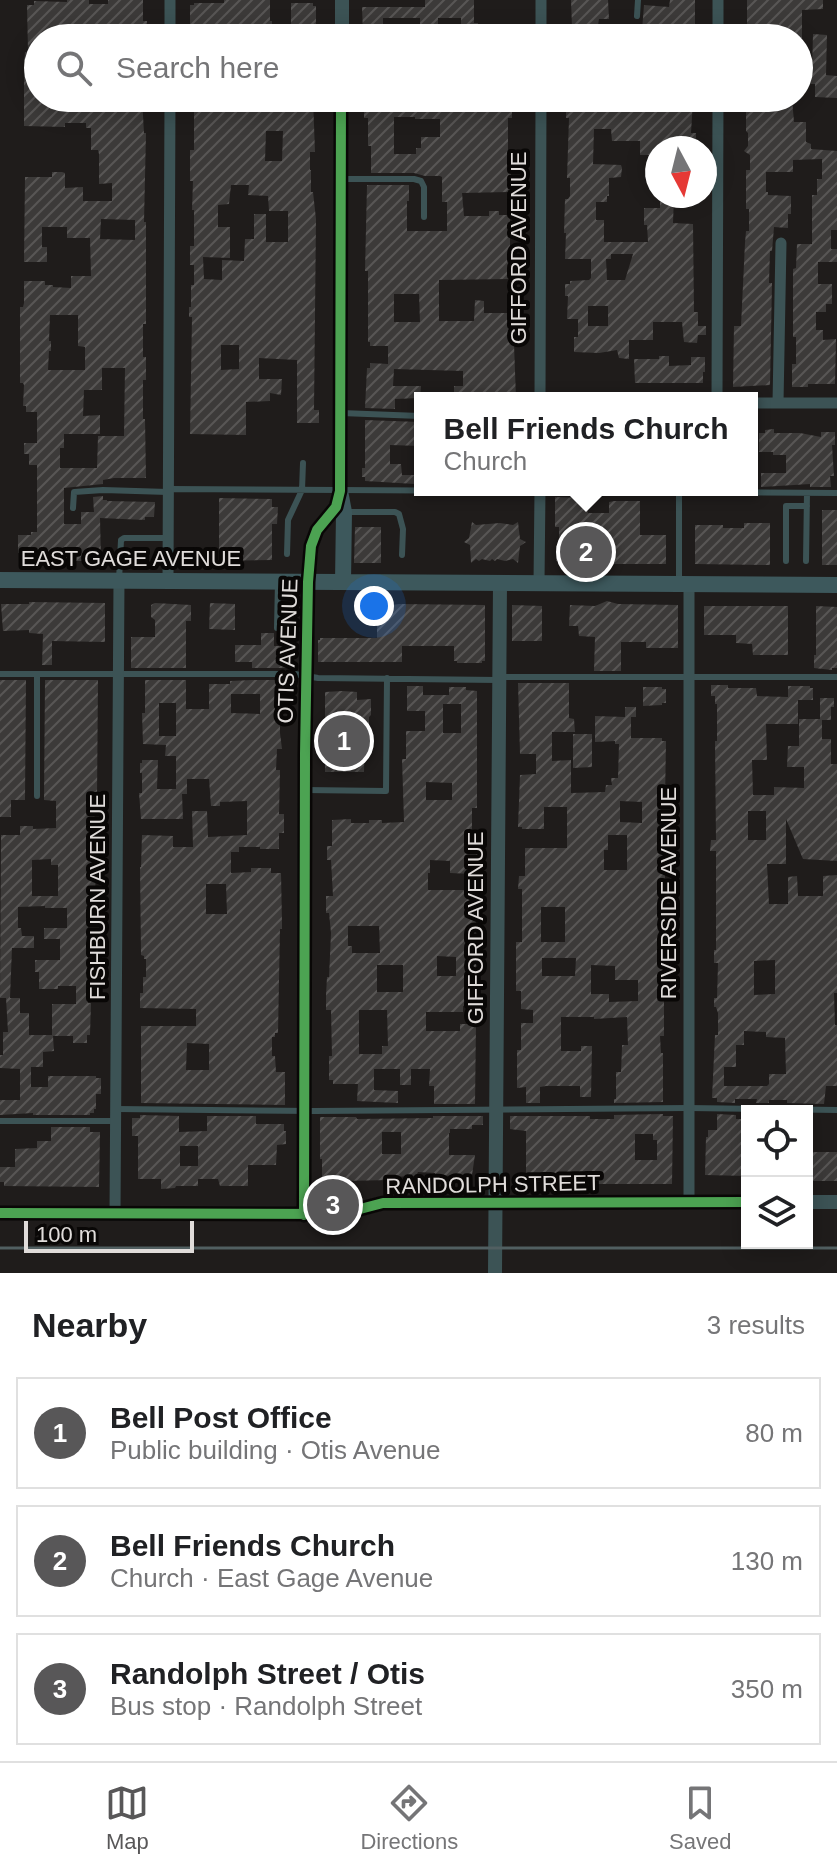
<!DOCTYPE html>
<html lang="en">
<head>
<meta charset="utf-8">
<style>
	body { margin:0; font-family:Helvetica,sans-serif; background:#f2f2f2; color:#202124 }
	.controls { position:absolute; right:24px; bottom:24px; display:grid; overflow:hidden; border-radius:0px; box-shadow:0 4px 20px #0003 }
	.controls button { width:72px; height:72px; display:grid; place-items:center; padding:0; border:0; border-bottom:2px solid #e0e0e0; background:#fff; color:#202124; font:40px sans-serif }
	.compass { position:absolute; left:645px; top:136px; width:72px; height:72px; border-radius:50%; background:#fff; box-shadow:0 4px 20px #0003; rotate:173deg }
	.scale { position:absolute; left:24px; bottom:20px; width:170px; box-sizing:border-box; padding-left:8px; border:4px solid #e0dcda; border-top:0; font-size:22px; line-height:28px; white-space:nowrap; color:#e0dcda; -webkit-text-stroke:6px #090706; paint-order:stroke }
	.you { position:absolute; left:374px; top:606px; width:28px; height:28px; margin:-20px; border:6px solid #fff; border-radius:50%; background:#1a73e8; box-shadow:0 0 0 12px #1a73e833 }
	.badge { display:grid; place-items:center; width:52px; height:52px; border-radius:50%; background:#585758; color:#fff; font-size:26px; font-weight:700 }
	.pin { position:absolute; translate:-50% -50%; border:4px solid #fff; box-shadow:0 2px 8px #0006 }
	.popup { position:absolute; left:414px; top:392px; width:344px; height:104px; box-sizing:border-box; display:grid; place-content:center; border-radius:0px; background:#fff; filter:drop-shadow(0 2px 6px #0005); font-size:26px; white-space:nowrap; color:#757577 }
	.popup b { font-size:30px; color:#202124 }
	.popup::after { content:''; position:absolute; left:50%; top:100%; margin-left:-16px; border:16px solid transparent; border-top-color:#fff }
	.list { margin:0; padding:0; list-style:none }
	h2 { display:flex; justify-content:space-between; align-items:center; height:104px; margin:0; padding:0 32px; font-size:34px }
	h2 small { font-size:26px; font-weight:400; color:#757577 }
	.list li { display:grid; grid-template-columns:52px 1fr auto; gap:24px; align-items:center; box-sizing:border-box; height:112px; margin:0 16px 16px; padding:0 16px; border:2px solid #e0e0e0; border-radius:0px }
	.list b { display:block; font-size:30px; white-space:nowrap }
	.list p { margin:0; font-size:26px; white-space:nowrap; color:#757577 }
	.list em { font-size:26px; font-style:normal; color:#757577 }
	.icon { flex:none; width:44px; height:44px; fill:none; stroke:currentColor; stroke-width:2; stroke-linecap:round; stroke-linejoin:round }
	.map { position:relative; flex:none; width:837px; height:1273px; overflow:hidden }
	.search { position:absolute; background:#fff; box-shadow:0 4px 20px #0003; left:24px; right:24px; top:24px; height:88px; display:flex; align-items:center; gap:20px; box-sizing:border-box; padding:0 28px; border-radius:44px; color:#757577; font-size:30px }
	.sheet { height:488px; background:#fff }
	nav { display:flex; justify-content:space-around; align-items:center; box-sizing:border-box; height:112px; border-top:2px solid #e0e0e0; background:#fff; font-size:22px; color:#757577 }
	nav a { display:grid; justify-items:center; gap:4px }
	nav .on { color:#585758 }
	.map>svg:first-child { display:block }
	.building { fill:url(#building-hatch); fill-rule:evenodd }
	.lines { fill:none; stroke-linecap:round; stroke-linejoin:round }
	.service { stroke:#3c5355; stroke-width:6 }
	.minor { stroke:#3c5355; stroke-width:11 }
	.tertiary { stroke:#3c5355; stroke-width:14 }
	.secondary { stroke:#3d585c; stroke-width:16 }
	.rail { stroke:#515f61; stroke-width:3 }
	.cycleway-casing { stroke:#090706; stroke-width:15 }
	.cycleway { stroke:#4ca352; stroke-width:10 }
	.labels { text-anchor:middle; stroke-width:8; stroke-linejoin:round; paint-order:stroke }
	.street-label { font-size:22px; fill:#e0dcda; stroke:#090706 }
</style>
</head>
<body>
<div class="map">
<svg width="837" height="1273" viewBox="0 0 837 1273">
	<defs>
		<pattern id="building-hatch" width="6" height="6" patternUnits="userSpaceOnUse" patternTransform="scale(2)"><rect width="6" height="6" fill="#3c3a39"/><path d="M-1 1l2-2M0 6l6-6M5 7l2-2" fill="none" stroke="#585655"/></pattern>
	</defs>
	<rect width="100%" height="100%" fill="#1f1c1b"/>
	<path class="building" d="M67 0H89V4H108V0H143V21H147V36H120V31H100V38H38V98H83V108H110V98H142L144 133H146L144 222H146V324H143V357H146V380H143V419H145L146 478H114L103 480V484L64 488V524H81V512H94L93 497 103 496V500H107V501L155 502 154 517H145V520L100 518 101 558 99 561H30V553H18V535H31V532H37V465H29V454H24V443H37V412H26V406H23L24 385 23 383H20V307H23L24 303V281H45V285H53V287L71 288V276H91L90 238H67V227H42V247H47V262H24L25 177H52V172H62L65 173V188L83 187V201H112V183L99 184V154L98 150H91V128H86V123H65V127L24 126V63L25 52H28L27 5H34V1L67 2ZM101 219 135 220V240L100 239ZM50 315H78V346L85 347V370H48L49 351H51V341H49ZM102 368H125L124 436H98L97 468H60V448H64V434H100V415L83 416 84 390H102Z
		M224 0H270V21H272V24H291V3H313V6H316V37H190V5H194V3H224Z
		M425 0H474V23H478V33H461V18H438V38H429V36L420 35V18H383V34H379V38H366V34H363L362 7H425Z
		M571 0H608L609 19H599L596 38H564V27H572Z
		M670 0H695V38H668V30H642L644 5 669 7Z
		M747 0H823V9L802 10V38L747 36Z
		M813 34 827 35 826 75 837 76V98L815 97V84H801V70H812Z
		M198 98H217V107L235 108 238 107V98H313L315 152H310V170H311V192H313L316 219 314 410H319V423H297V360L259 358V379H282L281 395 270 393V401L246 402V435L190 434 192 317H189V307H191V285H194V265H190V246H194V210H192L193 181H190V150H194V108H199ZM266 131H283L282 161H265ZM231 185H249L248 195 268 196 269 211H288V242H266V214H254V239H245L244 261 222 260V280L204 279 203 257 230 258V227H218V205L229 204ZM221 345H239V369L221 370Z
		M364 98H465L472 100V103L512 102V118H508V155L512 156 510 190H508V192L462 193 464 216H489V211H499V215H510V247L512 263H514V279L439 280V321H474L475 300 484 301V313H511V345L514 344 516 398H454V386H463V371L394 369 393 386H421L420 398 395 399V409L365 408 367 368H370V363L388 364V346H370V342H368V271H365L367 185H409V201H407V231H447V202H442V177L440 176H425L414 173H371V146H368V118H364ZM394 117H415V119H440V137H421V148H416V154H394ZM394 294H419L420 322H394Z
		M611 98 693 100 691 133H696V142H684V148H657V155H640V141H612L611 129H594L593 164 621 165 622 168 621 177 609 178V196H607V202H596V220H604V242H648L647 225H644V208H660V196H674L673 223 693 224 694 312H698V326H706V335H698L697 343 684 342 682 322H653V340H629V359L619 358 617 350 599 353 574 352V337H578V319H567L568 296H565V284H570V281L589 280 591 278V259H565L566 233H564L565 199H568L570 196V178H567L569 118H566V104L611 100ZM611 254H633L625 280H607L606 259H611ZM588 306H608V326H588Z
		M753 98H792L794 122H806V142L811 144V149L837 151V230H831V249H837V262H818V284H832V304H826V312H816V330H823V340L836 339 835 384H808V387H792V364H796V337H793V269L796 268 797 244H812V195H817V179H822V159L793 160V172H766V192H768V195L791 196V214H788V228L774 227 772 251H770L769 283H772L770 385 733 387 734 326H741L745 243 746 231H749V209H746V170H750V155L744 151 748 146V133L746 131V100H753Z
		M659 356H669V366L691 365V357H705V372H703V383H635L634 359H659Z
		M365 420 420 422V446L390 445V464H401L402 475H415V484L365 481V477H362V468H365Z
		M774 429V433H800L821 437V432H835V445H832L834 476H830L831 487H810V484L761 487V473H786V455H773V452H759V433H765V430Z
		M555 497 586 498 588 513H609V502L614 501H640V535H666V564H588L582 562 556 561V546H559V527H555Z
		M219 498 272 499V507H278L277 524H272V560L219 561Z
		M822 510H837V565H822Z
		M472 522 476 525 500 523 513 525 518 522 520 539 526 542 520 546 518 563 513 559 505 561 497 559 495 561 492 559 490 561 482 559 479 561 476 559 471 563 470 545 464 542 469 538Z
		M744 523H770V565L695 564V525H723V528H744Z
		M355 527H381V563H354Z
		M607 601 618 604 678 605V648H646V642H621V671H594L595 637 579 636 578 626H569L570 605 595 606Z
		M29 602 105 603V642L52 641V665H42L43 634 29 633V630L3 631 1 604H29Z
		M155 603 191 605V621H186V668H131V637H155V620L151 617V605Z
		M210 603 235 604V630L209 629Z
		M399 604 485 605V661H482V663H457V661H454V646H402V662H318V640H320V638H377V607Z
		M512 605 542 606V641H512Z
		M704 606H788V655H753L752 644 736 643V635H704Z
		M816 606 837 607V668H832V670L814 668V655H816Z
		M261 633H274V646H292V668H252V662H235V645H261Z
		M0 680H26L25 800H11V817H0Z
		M45 680H98L97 797H94L96 922 88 924V1003H91L90 1035H87V1043H73V1036H53L54 1051 43 1052V1067H31V1087H48V1076H96V1078H101V1094H96V1109H94V1113H90V1115H33V1113L0 1115V1100H20V1069L0 1068V1055H3V1032H8L6 998H20V1013H29V1035H52V1004H76V986H58V989H39V972H35V960H60V939H44V928H67V908H45V906L18 907V928H21L22 936H34V948H12L10 998H0L1 835H20V826H33V829L56 828V801L44 800ZM51 859V865H58V896H32V860Z
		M145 680H186V709H209V684H230V681L252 680H280V733L282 749H277L276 770H280L279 814H284V833H279V849H260V847H239V852H231V873L251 872V868H271V873H281L282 923V929H280L278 1033H275V1037H272V1056H275L276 1072H285V1105L141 1103V1026H196V1009L140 1008V993H143V977H146V959H144V956L141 955 140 867H141L142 835 173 836V847H193L192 811H207L208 837 247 835V801L220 802V806H211L209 779H187V794H182L183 819H141L139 793H142V773H140V763H142V760H158L157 789H176V756H165L166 745 143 744 142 713H145ZM231 694H260V714L231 713ZM159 703H176V736H159ZM206 884H226L227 914H206ZM187 1043 209 1044V1070H186Z
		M518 683H569V718L574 719 575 732H552V761L571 760V793L605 792 606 785H612L611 778H618L619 744H615V741L595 742V716L625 717V707H636V717H631V738H662V741H666L665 802H660L661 819H665L664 866H665V880H661V900H664V1036H660L661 1053H663V1102L614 1103V1099H616V1072H621L622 1047V1045H628L627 1017 594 1019V1017H561V1051H581V1046H592L591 1097H580V1086H546L540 1087V1103H526V1087L517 1088V1050H521V1023H533V1010L521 1009V991H516V942H522V889H518L519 876H525V848H567V807H544V829H522V827H518L520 775 536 774V754H520ZM620 801 642 802V823L620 822ZM608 835H627V870H604V850H608ZM541 907H565V942H541ZM542 958H576L575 976H542ZM591 965 615 966V980H638V1001L609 1002V994H591Z
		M711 685H728V688H756L757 696 788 697V686H810V688H813V700H798V724H766L767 760H752L753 795H774V787L804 788V767H787L788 746H799V719H820V698H834V707H831V720H822V739H831V764H837V861L803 859 786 819V864H767L769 904H788V877L797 876 798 896H823V876L837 875V993H834L835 1025H837V1086H826L824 1104 787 1103V1100H769V1103H756L757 1099H735V1103L717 1102V1098H712L715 1035H718V1013L716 1007H714V998H717L718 963H714V950H716V851H710L711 840H716L715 741H717V704H715V696H711ZM748 811H766V840H748ZM775 960V994L754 995V961ZM744 1031 766 1032V1037L785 1038 786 1074H769V1084L767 1086H724V1067H736V1045H744Z
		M407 686H423V695H449V687H466V690L477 691V808H472V840H478V861H472V874L450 873V861L430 860V873H428V890H472V915H476V1007L463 1006V1012H426V1031H460V1024H476L475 1104H434V1086H429L430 1069H411V1085H400V1069H374V1090L398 1091V1103L357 1101 358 1084H333V1080H329V1056H332L331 1010H326V995L327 977H329L331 933 329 913H326V896H333L331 860H327V846H332V820L351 819V823H369V820H382V823L404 822 402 759H406V731H425V711H407ZM443 704H461V733H443ZM426 782 452 783V800H426ZM348 926H379L380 953H352V946H348ZM437 956 456 957V976H437ZM377 965H403V992H377ZM359 1010H387L388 1046H382V1054H359Z
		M643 687H662V689H666V703H662V705L643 706Z
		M342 691 357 692V700L371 699V715L369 717V742H365L364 772H325V692Z
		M573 734H592V767L573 768Z
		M663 1114V1116H673L672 1184H526V1131L510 1129V1116H590V1119H614V1115ZM635 1134H653V1140H657V1160H635Z
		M717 1114 736 1115V1119H747V1176L705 1175 706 1137H708V1130H717Z
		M140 1115 179 1116V1132L207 1131V1116H256V1124H284V1131H286V1144L277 1145 276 1165H248V1186H220L218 1179H198V1186H176L175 1188 161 1189V1179H138V1136H132V1118H140ZM180 1146H198V1166H180Z
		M433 1116H483V1125H472V1129H450V1133H449V1155H475L472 1175 435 1176V1173L418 1172 416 1176 391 1177V1180L344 1181V1187H322V1159H320V1117H356L357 1119 433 1118ZM382 1132H401V1154H382Z
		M51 1127H90V1132H100L99 1187 4 1186V1182H0V1167H15V1149L37 1148V1141H51Z
		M813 1152H837V1181H813Z"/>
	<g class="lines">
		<path class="service" d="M637 16 638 0
			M341 179H414L421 181 424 187V217
			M341 413 420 416
			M169 489 837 493
			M73 508 74 492 103 490 168 492
			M344 512H395L399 514 403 529 402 555
			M287 554 288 520 302 490 303 463
			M786 561V506H807
			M806 561 807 493
			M119 580 121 540 124 538H168
			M278 581 277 628 307 629
			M679 584V492
			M0 674H295L318 678 498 680
			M501 677H837
			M305 790 386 791 387 678
			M37 796V674
			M117 1109 314 1111 688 1108 837 1110
			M0 1121H116"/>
		<path class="minor" d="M170 38V0
			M541 38V0
			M718 38V0
			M540 398 541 98
			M717 398 718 98
			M752 403H837
			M778 403 781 243
			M168 580 170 98
			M539 583 540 490
			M689 1203V584
			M115 1214 119 580"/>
		<path class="tertiary" d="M342 38V0
			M807 1202H837
			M0 1213 341 1214 383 1203 747 1202
			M304 1215 305 753 308 582 311 546 317 530 336 507 340 491 341 98
			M495 1273 500 583"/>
		<path class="secondary" d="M340 491 344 512 343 582
			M0 580 837 585"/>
		<path class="rail" d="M0 1248H837"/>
		<defs>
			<path id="cycleway" d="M0 1213 341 1214 383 1203 747 1202
				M304 1215 305 753 308 582 311 546 317 530 336 507 340 491 341 98"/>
		</defs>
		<use href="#cycleway" class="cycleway-casing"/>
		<use href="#cycleway" class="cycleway"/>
	</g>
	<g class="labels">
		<g class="street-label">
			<text transform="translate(518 248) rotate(-90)" y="8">GIFFORD AVENUE</text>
			<text x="131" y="566">EAST GAGE AVENUE</text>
			<text transform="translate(287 651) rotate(-88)" y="8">OTIS AVENUE</text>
			<text transform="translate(668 893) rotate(-90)" y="8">RIVERSIDE AVENUE</text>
			<text transform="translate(97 897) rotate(-90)" y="8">FISHBURN AVENUE</text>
			<text transform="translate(475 928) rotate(-90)" y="8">GIFFORD AVENUE</text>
			<text transform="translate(493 1184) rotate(-1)" y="8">RANDOLPH STREET</text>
		</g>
	</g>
</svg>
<div class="controls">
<button><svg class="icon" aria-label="locate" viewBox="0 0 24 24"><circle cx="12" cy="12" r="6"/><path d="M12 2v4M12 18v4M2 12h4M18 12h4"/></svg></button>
<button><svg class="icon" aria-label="layers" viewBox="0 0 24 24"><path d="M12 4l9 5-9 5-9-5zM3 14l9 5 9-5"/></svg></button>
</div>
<svg class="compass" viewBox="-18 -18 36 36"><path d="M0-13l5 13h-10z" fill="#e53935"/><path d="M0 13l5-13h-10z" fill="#757577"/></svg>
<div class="scale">100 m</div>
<div class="you"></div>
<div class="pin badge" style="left:344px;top:741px">1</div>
<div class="pin badge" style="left:586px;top:552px">2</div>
<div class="popup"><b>Bell Friends Church</b>Church</div>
<div class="pin badge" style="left:333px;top:1205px">3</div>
<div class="search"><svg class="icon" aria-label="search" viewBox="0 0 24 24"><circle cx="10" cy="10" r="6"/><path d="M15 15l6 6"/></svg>Search here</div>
</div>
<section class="sheet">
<h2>Nearby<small>3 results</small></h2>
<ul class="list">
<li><span class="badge">1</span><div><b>Bell Post Office</b><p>Public building · Otis Avenue</p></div><em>80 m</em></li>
<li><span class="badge">2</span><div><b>Bell Friends Church</b><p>Church · East Gage Avenue</p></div><em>130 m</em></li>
<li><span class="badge">3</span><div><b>Randolph Street / Otis</b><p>Bus stop · Randolph Street</p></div><em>350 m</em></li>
</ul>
</section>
<nav>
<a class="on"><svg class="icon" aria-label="map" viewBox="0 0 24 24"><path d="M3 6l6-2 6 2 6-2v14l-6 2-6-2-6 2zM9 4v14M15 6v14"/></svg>Map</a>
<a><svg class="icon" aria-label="directions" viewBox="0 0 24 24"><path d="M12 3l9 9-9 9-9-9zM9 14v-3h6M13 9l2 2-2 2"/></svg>Directions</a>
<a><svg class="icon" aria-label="saved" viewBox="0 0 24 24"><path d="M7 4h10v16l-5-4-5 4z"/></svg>Saved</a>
</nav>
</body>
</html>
